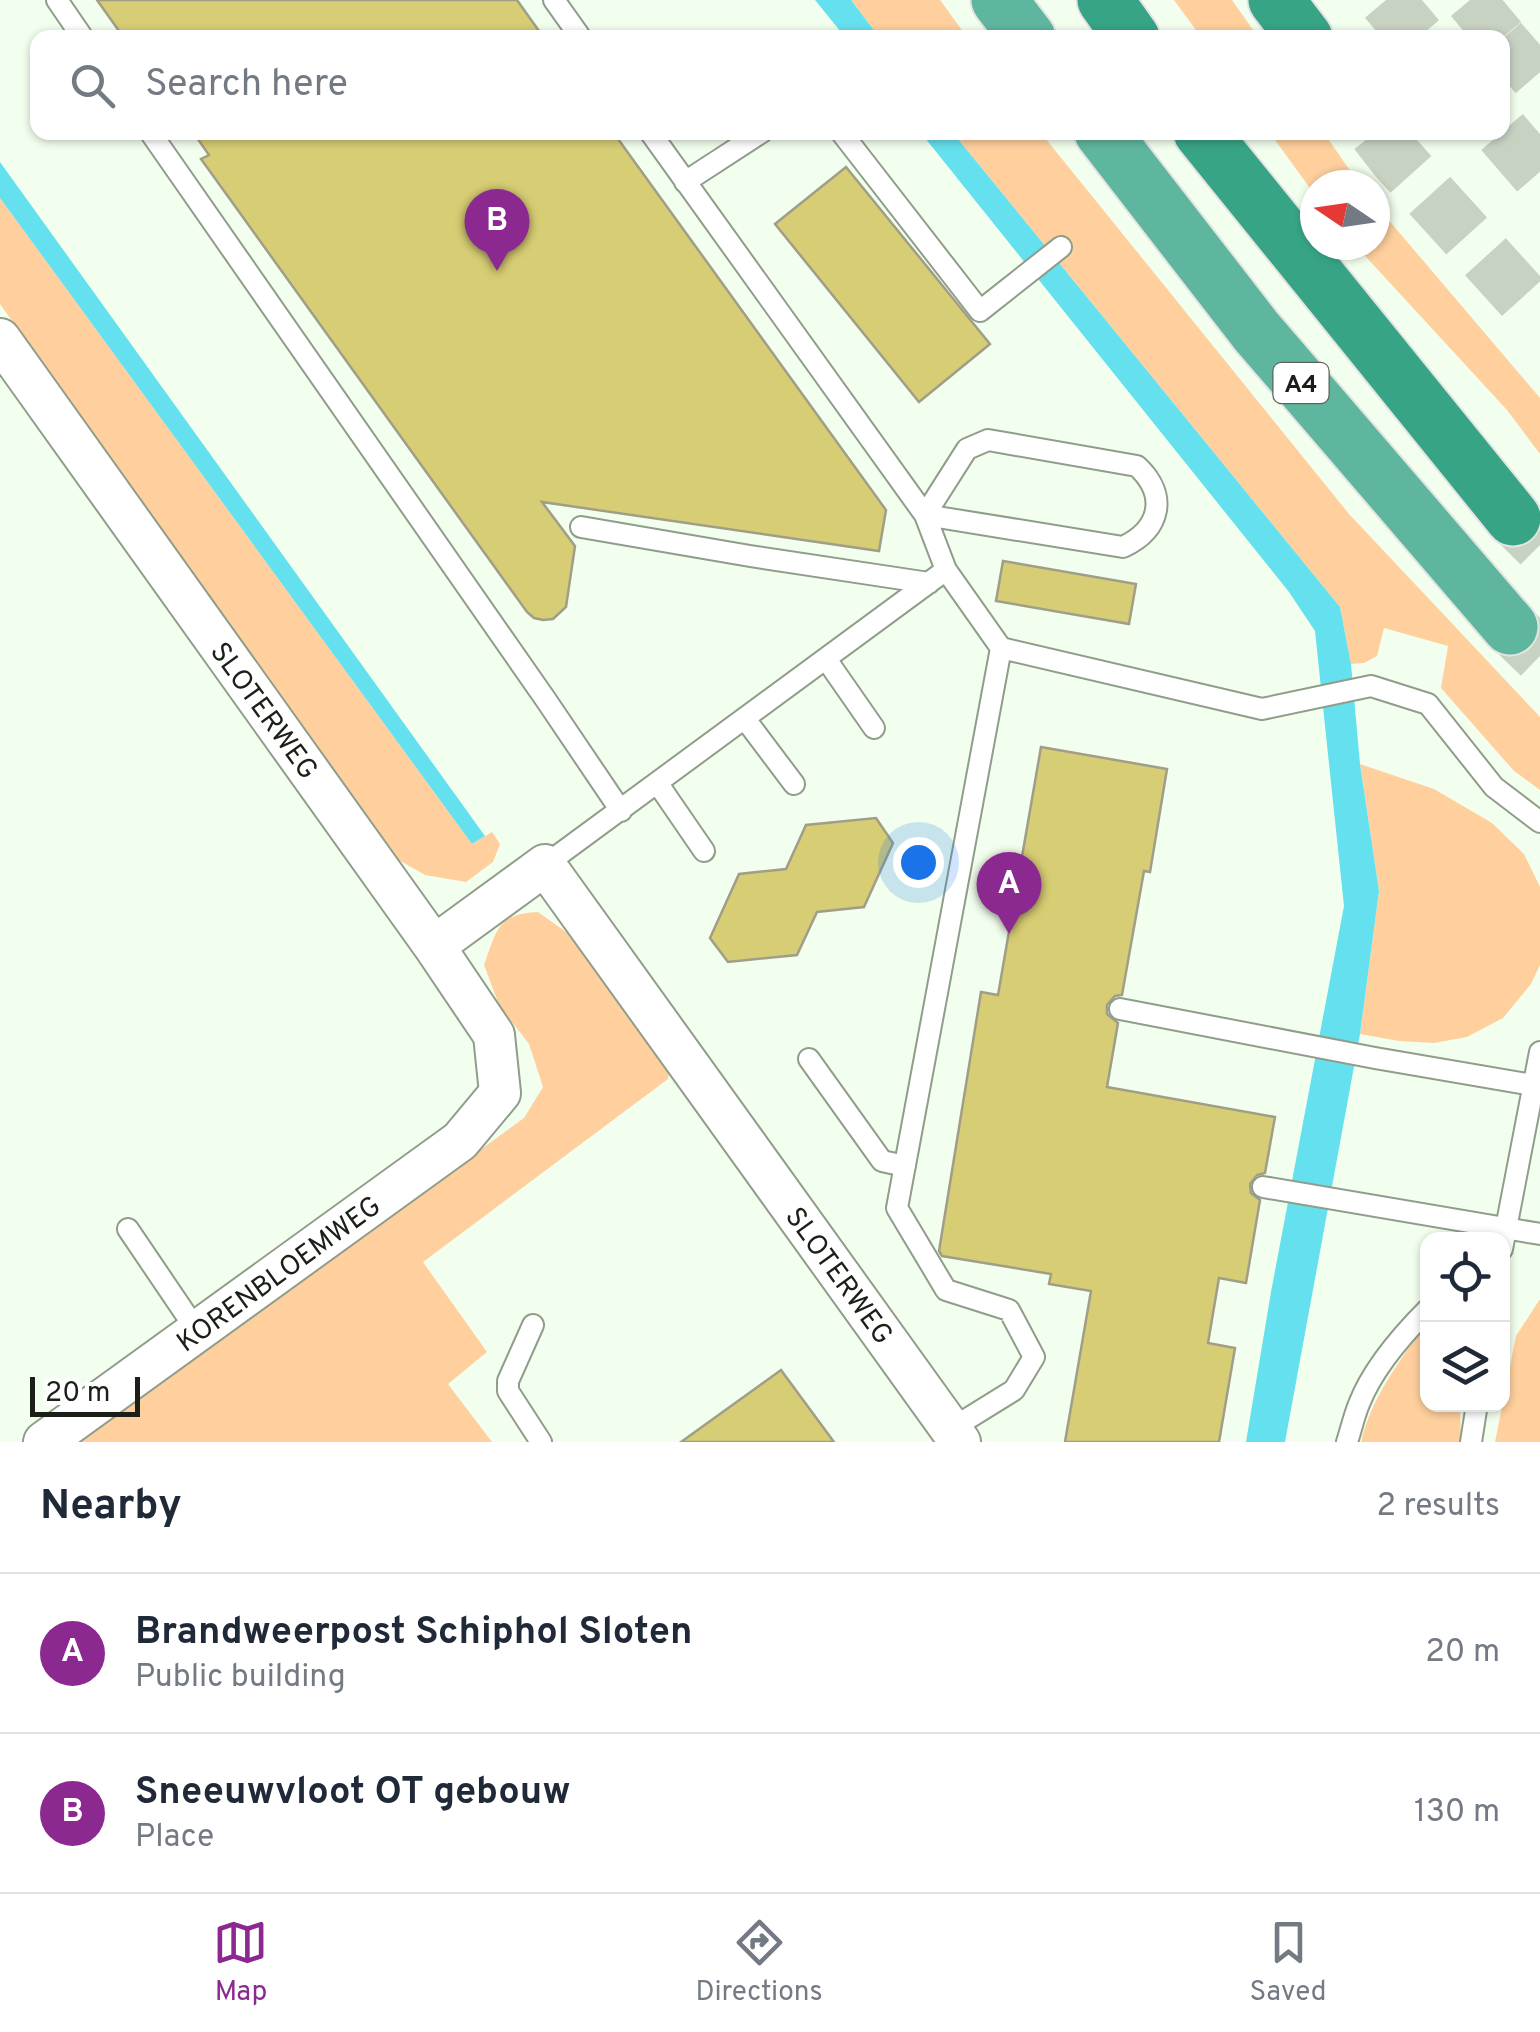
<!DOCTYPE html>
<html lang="en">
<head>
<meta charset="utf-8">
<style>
	body { margin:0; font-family:Overpass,sans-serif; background:#f2f2f3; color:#1f2937 }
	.controls { position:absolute; right:30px; bottom:30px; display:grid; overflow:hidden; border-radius:20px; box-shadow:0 2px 8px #0004 }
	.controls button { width:90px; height:90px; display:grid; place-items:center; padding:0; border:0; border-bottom:2px solid #e0e1e3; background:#fff; color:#1f2937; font:50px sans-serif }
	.compass { position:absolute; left:1300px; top:170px; width:90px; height:90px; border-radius:50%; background:#fff; box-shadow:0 2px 8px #0004; rotate:283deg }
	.scale { position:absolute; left:30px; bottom:25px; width:110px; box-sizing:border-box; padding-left:10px; border:5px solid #1a2018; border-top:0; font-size:28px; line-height:35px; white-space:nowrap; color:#1a2018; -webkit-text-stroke:8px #fff; paint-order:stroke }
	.you { position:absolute; left:918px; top:862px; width:35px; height:35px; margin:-25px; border:8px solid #fff; border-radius:50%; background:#1a73e8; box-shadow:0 0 0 15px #1a73e833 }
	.badge { display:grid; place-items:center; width:65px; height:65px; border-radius:50%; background:#8c2991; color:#fff; font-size:32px; font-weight:700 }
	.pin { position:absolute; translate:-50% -82px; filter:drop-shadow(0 2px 5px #0008) }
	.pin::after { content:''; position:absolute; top:52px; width:35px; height:30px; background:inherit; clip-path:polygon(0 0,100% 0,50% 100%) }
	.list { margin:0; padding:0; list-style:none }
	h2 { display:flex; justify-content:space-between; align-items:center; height:130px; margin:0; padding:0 40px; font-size:42px }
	h2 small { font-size:32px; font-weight:400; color:#747a83 }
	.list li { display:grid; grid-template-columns:65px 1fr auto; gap:30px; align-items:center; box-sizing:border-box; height:160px; padding:0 40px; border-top:2px solid #e0e1e3 }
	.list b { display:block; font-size:38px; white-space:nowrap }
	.list p { margin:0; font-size:32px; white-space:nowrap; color:#747a83 }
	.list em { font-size:32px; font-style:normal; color:#747a83 }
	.icon { flex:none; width:55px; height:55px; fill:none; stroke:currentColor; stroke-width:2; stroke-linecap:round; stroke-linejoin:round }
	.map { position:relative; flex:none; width:1540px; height:1442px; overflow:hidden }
	.search { position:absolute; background:#fff; box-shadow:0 2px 8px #0004; left:30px; right:30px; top:30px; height:110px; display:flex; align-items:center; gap:25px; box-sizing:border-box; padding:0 35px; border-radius:20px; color:#747a83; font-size:38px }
	.sheet { height:450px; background:#fff }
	nav { display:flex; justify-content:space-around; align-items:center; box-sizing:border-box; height:140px; border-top:2px solid #e0e1e3; background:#fff; font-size:28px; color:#747a83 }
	nav a { display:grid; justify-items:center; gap:5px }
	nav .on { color:#8c2991 }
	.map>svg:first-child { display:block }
	.green { fill:#ffd09e }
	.water { fill:#65e0ee }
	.building { fill:#d7cd74; stroke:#a09e88; stroke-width:2.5 }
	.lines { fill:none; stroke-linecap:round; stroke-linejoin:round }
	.tertiary-tunnel { stroke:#c8d2c3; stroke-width:50; stroke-dasharray:50 25; stroke-linecap:butt }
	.trunk-tunnel { stroke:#c8d2c3; stroke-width:55; stroke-dasharray:55 28; stroke-linecap:butt }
	.motorway-tunnel { stroke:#c8d2c3; stroke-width:55; stroke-dasharray:55 28; stroke-linecap:butt }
	.service-casing { stroke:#8f9d8a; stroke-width:24 }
	.minor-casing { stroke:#8f9d8a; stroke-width:44 }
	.trunk-casing { stroke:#e4e4e3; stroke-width:59 }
	.motorway-casing { stroke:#e4e4e3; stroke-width:59 }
	.service { stroke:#fff; stroke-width:20 }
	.minor { stroke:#fff; stroke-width:40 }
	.trunk { stroke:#5fb69e; stroke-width:55 }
	.motorway { stroke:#37a486; stroke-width:55 }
	.labels { text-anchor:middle; stroke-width:8; stroke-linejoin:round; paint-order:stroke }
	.shield { fill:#fff; stroke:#5f635d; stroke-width:2.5 }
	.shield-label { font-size:25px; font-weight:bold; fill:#1a2018 }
	.street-label { font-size:28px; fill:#1a2018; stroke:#fff }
</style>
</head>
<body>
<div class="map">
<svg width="1540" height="1442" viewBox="0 0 1540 1442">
	<rect width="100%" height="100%" fill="#f3ffee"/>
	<path class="green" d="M851 0H940L967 37H879Z
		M1174 0H1232L1258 37H1201Z
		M953 133H1041L1349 514 1540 717V790L1514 771 1441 688 1448 646 1384 628 1377 656 1364 663 1351 664 1340 607Z
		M1270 133H1324L1360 185H1315V195Z
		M0 198 472 844 492 832 500 844 493 862 466 882 425 875 397 859 0 304Z
		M1375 204 1540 398V454L1507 410 1355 245H1375Z
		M1360 764 1434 789 1492 823 1524 854 1540 887V965L1531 984 1503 1018 1467 1037 1434 1043 1399 1041 1360 1034 1379 891Z
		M538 912 569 934 670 1068 668 1079 423 1262 487 1352 448 1384 492 1442H78L524 1118 543 1087 529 1044 499 1005 484 965C497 930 497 914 538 912Z
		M1540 1299V1442H1495L1516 1336Z
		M1420 1331 1427 1339 1428 1404 1460 1405 1461 1442H1361C1372 1397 1395 1369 1420 1331Z"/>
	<path class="water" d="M815 0H851L879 37H845Z
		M921 133H953L1340 607 1351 664 1360 764 1379 891 1360 1034 1285 1442H1246L1271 1292 1344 906 1315 631 1289 592Z
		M0 162 485 836 472 844 0 198Z"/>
	<path class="building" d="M97 0H517L544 38H124Z
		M193 132H613L886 510 879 551 542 502 575 546 566 607 553 619 543 620 534 618 527 612 201 159 209 155Z
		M846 167 990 344 919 402 775 224Z
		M1003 561 1136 584 1129 624 996 601Z
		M1041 747 1167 769 1150 872 1144 871 1122 995 1115 996 1107 1005V1014L1118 1023 1107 1087 1275 1117 1265 1173 1257 1175 1250 1184 1251 1193 1260 1200 1246 1283 1219 1278 1208 1343 1235 1348 1219 1442H1065L1091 1291 1049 1284 1051 1274 942 1256 939 1251 981 992 998 995Z
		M876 818 893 843 864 907 817 912 797 955 728 962 710 938 739 874 786 869 806 825Z
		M781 1370 834 1442H681Z"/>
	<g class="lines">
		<path class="tertiary-tunnel" d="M1470 0 1502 38
			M1502 39 1540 83"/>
		<path class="trunk-tunnel" d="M1510 627 1540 656"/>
		<path class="motorway-tunnel" d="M1386 0 1418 38
			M1376 132 1397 159 1540 317
			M1502 132 1540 176
			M1513 518 1540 545"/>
		<defs>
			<path id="service" d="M57 0 83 38
				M554 0 581 38
				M150 132 546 700 621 811
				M650 132 925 515 946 570 1001 648 897 1208 946 1290 1009 1310 1034 1357 1014 1390 951 1429
				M841 132 980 311 1061 247
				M685 182 762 132
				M988 440 1137 466C1168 495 1161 529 1123 547L925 515 967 449Z
				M581 527 750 556 929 583
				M1001 648 1262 709 1371 686 1428 704 1494 787 1540 822
				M826 659 874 728
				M745 719 794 784
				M658 784 704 851
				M545 865 946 570
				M1120 1009 1375 1058 1533 1085
				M809 1059 882 1161 905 1166
				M1263 1187 1540 1234
				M128 1229 197 1331
				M1502 1249 1540 1052
				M533 1325 508 1381V1391L541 1442
				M1347 1442C1351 1430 1354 1416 1359 1404 1373 1368 1401 1336 1428 1309
				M1471 1442 1477 1404"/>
			<path id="minor" d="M0 339 434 946 494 1035 500 1093 460 1141 44 1442
				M434 946 545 865 960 1442"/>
			<path id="trunk" d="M999 0 1028 38
				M1102 132 1256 331 1510 627"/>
			<path id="motorway" d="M1105 0 1132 38
				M1276 0 1305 38
				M1201 132 1513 518"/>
		</defs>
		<use href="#service" class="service-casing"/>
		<use href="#minor" class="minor-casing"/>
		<use href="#trunk" class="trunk-casing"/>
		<use href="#motorway" class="motorway-casing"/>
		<use href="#service" class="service"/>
		<use href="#minor" class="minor"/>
		<use href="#trunk" class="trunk"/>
		<use href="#motorway" class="motorway"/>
	</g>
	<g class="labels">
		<rect class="shield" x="1273.5" y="363" width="55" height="40" rx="8"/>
		<g class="shield-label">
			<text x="1301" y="392">A4</text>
		</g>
		<g class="street-label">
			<text transform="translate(265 710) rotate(54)" y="10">SLOTERWEG</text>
			<text transform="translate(278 1273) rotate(-36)" y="10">KORENBLOEMWEG</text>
			<text transform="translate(840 1275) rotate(54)" y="10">SLOTERWEG</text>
		</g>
	</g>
</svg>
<div class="controls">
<button><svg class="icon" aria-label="locate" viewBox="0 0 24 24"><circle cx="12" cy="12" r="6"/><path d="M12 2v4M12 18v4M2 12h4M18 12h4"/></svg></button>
<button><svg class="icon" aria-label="layers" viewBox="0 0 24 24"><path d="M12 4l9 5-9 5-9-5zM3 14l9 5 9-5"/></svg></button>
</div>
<svg class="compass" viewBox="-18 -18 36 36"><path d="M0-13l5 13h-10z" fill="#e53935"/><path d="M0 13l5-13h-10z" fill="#747a83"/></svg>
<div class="scale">20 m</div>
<div class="you"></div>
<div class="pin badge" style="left:1009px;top:934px">A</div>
<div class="pin badge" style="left:497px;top:271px">B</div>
<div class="search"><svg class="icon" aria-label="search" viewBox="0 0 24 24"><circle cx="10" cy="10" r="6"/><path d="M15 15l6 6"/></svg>Search here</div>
</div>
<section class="sheet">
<h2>Nearby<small>2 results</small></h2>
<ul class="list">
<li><span class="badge">A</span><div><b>Brandweerpost Schiphol Sloten</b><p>Public building</p></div><em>20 m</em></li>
<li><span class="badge">B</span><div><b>Sneeuwvloot OT gebouw</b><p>Place</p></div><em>130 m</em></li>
</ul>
</section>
<nav>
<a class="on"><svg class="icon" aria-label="map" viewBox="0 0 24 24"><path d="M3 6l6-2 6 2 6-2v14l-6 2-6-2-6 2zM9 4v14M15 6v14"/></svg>Map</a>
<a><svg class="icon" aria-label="directions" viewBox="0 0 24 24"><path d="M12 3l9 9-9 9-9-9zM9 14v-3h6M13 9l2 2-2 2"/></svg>Directions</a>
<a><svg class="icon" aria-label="saved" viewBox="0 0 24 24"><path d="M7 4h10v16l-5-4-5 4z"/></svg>Saved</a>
</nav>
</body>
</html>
